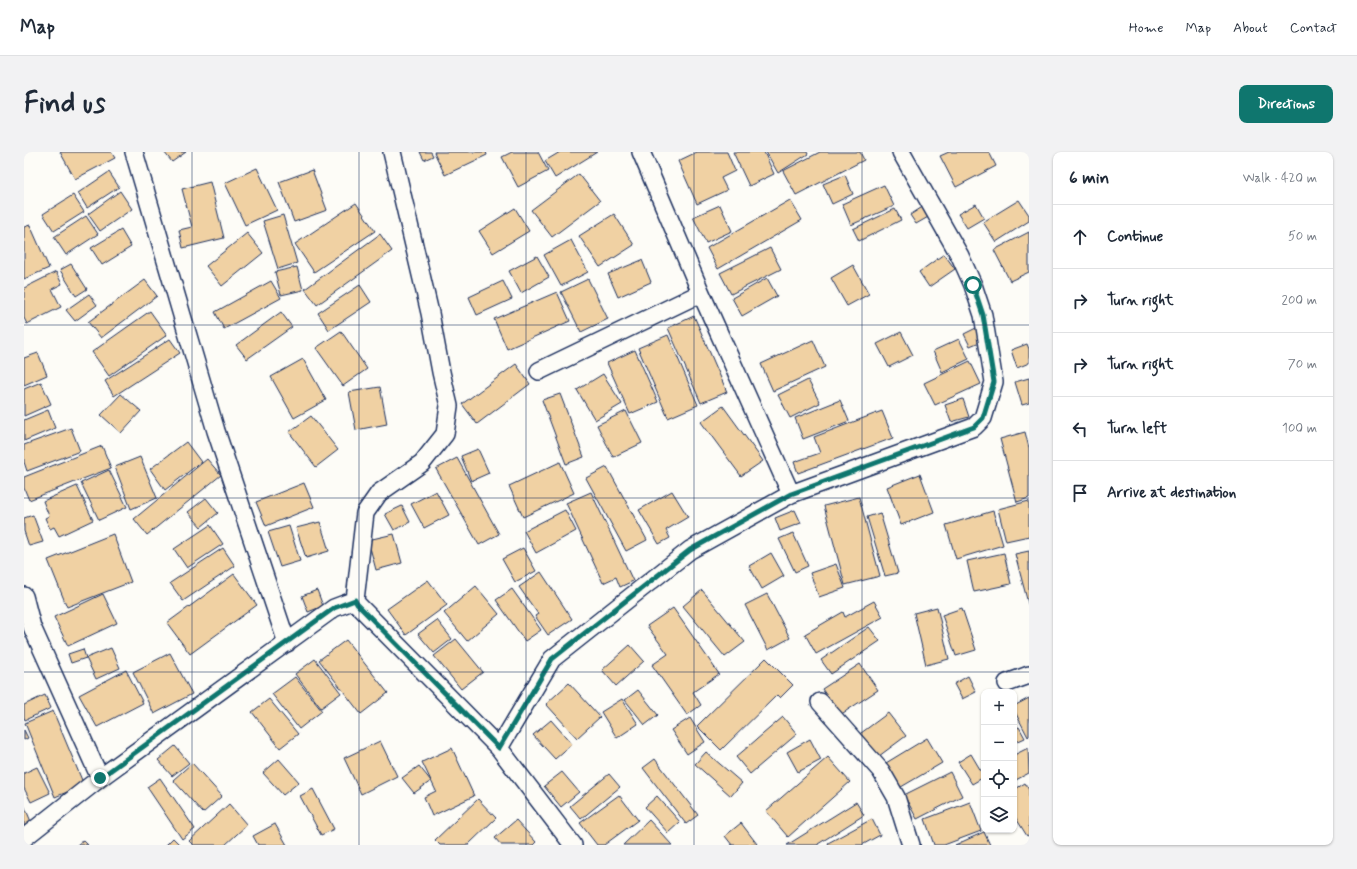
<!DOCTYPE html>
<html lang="en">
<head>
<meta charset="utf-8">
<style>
	body { margin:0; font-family:Mynerve,sans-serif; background:#f2f2f3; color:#1f2937 }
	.controls { position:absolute; right:12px; bottom:12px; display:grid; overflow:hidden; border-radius:8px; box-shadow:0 1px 3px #0004 }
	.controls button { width:36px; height:36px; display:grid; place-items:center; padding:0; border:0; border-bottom:1px solid #e0e1e3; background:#fff; color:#1f2937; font:20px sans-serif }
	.stop { position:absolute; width:12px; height:12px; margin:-9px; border:3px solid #0f766e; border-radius:50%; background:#fff }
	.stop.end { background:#0f766e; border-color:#fff; box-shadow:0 1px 4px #0008 }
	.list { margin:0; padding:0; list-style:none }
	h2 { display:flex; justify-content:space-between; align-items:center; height:52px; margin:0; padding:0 16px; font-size:17px }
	h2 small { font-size:13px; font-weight:400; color:#747a83 }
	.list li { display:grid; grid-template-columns:26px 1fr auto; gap:12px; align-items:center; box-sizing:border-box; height:64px; padding:0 16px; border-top:1px solid #e0e1e3 }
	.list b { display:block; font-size:15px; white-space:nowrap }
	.list em { font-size:13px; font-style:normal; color:#747a83 }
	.icon { flex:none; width:22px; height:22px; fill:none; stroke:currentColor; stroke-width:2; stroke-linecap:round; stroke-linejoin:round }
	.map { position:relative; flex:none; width:1005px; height:693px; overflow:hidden; border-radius:8px }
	header { display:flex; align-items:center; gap:24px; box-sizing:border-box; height:56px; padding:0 20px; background:#fff; border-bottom:1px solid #e0e1e3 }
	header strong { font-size:19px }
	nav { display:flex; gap:22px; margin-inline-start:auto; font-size:14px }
	.intro { display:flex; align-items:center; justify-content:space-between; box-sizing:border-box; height:96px; padding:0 24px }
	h1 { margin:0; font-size:28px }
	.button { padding:10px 18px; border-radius:8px; background:#0f766e; color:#fff; font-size:14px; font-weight:700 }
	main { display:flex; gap:24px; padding:0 24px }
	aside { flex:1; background:#fff; border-radius:8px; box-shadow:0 1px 3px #0004 }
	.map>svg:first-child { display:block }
	.building { fill:#f0d1a3; stroke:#1b2f5e }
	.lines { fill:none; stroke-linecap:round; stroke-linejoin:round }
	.street-casing { stroke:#1b2f5e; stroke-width:20 }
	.street { stroke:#fdfcf7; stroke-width:17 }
	.route { stroke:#0f766e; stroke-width:5 }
	.grid { fill:none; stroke:#1b2f5e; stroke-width:1; stroke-opacity:0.55 }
</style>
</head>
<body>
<header>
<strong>Map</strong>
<nav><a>Home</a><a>Map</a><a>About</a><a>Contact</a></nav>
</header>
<div class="intro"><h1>Find us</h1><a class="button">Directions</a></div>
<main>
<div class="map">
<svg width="1005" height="693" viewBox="0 0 1005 693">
	<rect width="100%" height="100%" fill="#fdfcf7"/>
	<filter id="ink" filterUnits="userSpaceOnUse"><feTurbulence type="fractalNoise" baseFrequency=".025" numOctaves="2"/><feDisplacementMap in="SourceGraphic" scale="8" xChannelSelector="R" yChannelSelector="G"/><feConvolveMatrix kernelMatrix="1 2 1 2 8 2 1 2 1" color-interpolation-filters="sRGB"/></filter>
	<g filter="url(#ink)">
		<path class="building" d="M36 0H87L91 6 51 27Z
			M140 0H162L148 10Z
			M396 0H407L409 4 400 8Z
			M410 0H462L463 3 421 23Z
			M488 0H514L524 19 494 35 478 5Z
			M536 0H573L531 26 521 9Z
			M673 0H703L711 19 697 26 703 38 673 52 654 9Z
			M709 0H740L750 22 725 34Z
			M742 0H783L784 2 754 21Z
			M796 0H836L840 8 772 43 759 19Z
			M925 0H965L972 14 932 35 916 4Z
			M233 16 253 58 221 73 201 31Z
			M288 18 303 58 270 70 255 30Z
			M85 20 95 35 63 56 54 41Z
			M555 22 576 49 528 85 507 58Z
			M821 23 829 42 808 52 799 32Z
			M186 30 200 86 159 96 155 78 168 75 158 37Z
			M860 33 870 54 827 73 818 52Z
			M96 39 108 57 76 79 64 62Z
			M49 43 60 60 30 79 19 62Z
			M766 48 778 68 694 117 683 96Z
			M995 48 1005 63V69L972 90 959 70Z
			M332 51 351 79 290 120 271 92Z
			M952 52 960 66 943 76 934 62Z
			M696 53 708 79 682 91 669 65Z
			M900 54 906 64 892 72 886 63Z
			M491 56 505 79 469 101 455 79Z
			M871 57 877 68 835 89 829 77Z
			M590 62 610 93 576 115 555 84Z
			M259 63 273 111 254 117 239 69Z
			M62 64 74 82 42 103 30 85Z
			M6 73 25 116 0 127V75Z
			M97 78 107 95 78 113 67 96Z
			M1005 80V120L986 129 970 98Z
			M223 81 239 101 198 134 182 114Z
			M356 82 368 99 293 153 281 137Z
			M547 88 564 120 537 134 520 103Z
			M746 96 757 117 707 142 696 121Z
			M920 102 931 117 905 135 895 120Z
			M513 104 525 125 497 141 485 119Z
			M618 108 627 130 594 145 584 122Z
			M47 112 63 137 52 144 36 118Z
			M829 113 845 142 823 154 807 126Z
			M273 115 279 138 257 143 251 120Z
			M32 120 38 132 28 137 37 155 3 172 0 166V136Z
			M743 126 753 144 718 164 708 146Z
			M564 127 584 167 557 180 537 140Z
			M121 128 133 144 77 186 64 170Z
			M247 129 257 146 200 177 191 160Z
			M479 129 488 147 453 163 445 145Z
			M336 133 347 150 305 178 294 161Z
			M533 140 546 169 483 197 470 167Z
			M65 142 73 153 51 169 42 158Z
			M126 159 143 183 85 224 68 200Z
			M257 160 268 175 223 207 212 193Z
			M670 164 703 240 677 251 644 176Z
			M952 176 958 189 946 194 940 182Z
			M317 179 343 217 319 234 292 196Z
			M877 180 889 203 865 215 853 192Z
			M644 183 674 253 644 266 614 196Z
			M146 187 156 201 90 244 81 229Z
			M935 187 945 207 918 220 909 199Z
			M789 188 801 215 749 239 737 212Z
			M1003 192 1005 197V211L993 216 987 198Z
			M611 198 634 250 606 262 583 211Z
			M14 201 23 223 0 233V206Z
			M279 207 302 248 270 266 247 225Z
			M946 209 957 232 911 253 900 231Z
			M492 212 506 232 453 272 438 252Z
			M579 222 598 252 571 268 553 238Z
			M1005 226V251L998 253 991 230Z
			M784 228 796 251 766 266 754 243Z
			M17 230 27 252 0 264V237Z
			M356 235 363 272 332 278 325 240Z
			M97 242 117 259 97 281 77 263Z
			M536 242 560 305 542 312 518 248Z
			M939 247 945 265 927 270 921 253Z
			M816 248 825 269 779 287 771 266Z
			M699 254 739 309 717 324 677 270Z
			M24 258 31 276 0 289V268Z
			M602 259 618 291 589 305 573 273Z
			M858 259 869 286 774 321 770 310 796 301 790 285Z
			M287 264 314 298 292 315 265 280Z
			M47 276 56 299 3 319 0 310V293Z
			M1001 280 1005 296V346L993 350 976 287Z
			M162 290 177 310 141 338 126 317Z
			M78 294 87 316 5 348 0 336V325Z
			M454 297 465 321 447 329 437 304Z
			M116 305 133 346 107 357 91 315Z
			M433 306 475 382 455 393 412 317Z
			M183 307 197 323 123 383 110 367Z
			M536 310 550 341 499 365 485 334Z
			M583 315 623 388 602 399 562 326Z
			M85 318 103 355 75 368 57 331Z
			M896 322 910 360 877 373 863 335Z
			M280 331 290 355 242 374 232 350Z
			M53 334 69 368 35 384 30 375 26 377 21 366 25 364 19 349Z
			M412 339 425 363 400 376 387 352Z
			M648 339 664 365 642 378 646 386 635 392 615 358Z
			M567 340 609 429 596 435 592 425 579 431 542 351Z
			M835 345 856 424 821 433 800 354Z
			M182 346 194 361 177 375 164 360Z
			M1005 349V384L982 389 974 357Z
			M378 354 386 370 370 378 361 362Z
			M541 358 552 379 512 401 500 379Z
			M771 358 777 371 756 379 751 366Z
			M969 359 979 393 932 407 922 373Z
			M856 361 874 421 861 424 843 365Z
			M9 363 19 390 5 394 0 379V366Z
			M296 370 305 399 282 406 272 376Z
			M186 373 199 392 163 416 150 397Z
			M265 374 276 409 256 415 244 380Z
			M769 381 784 414 771 420 755 387Z
			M89 382 107 430 43 455 24 408Z
			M370 382 378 411 352 418 344 388Z
			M199 396 211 414 159 449 146 431Z
			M499 396 512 419 491 430 478 407Z
			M1005 399V455L991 402Z
			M747 401 760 424 738 437 725 414Z
			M980 401 987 432 950 440 943 409Z
			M812 412 821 436 795 445 786 421Z
			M517 420 548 467 524 483 511 464 514 462 495 435Z
			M210 422 233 453 166 502 143 471Z
			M404 428 423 453 382 483 363 457Z
			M452 434 475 462 443 489 420 461Z
			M488 437 517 478 501 489 472 448Z
			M293 438 299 454 284 460 278 444Z
			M678 438 721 490 701 505 659 454Z
			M79 442 93 471 44 494 30 465Z
			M743 442 766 486 744 498 721 453Z
			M850 449 859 465 792 502 781 482 819 460 821 465Z
			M913 455 925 507 902 513 890 461Z
			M649 456 695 522 669 540 677 553 663 563 628 513 644 502 623 474Z
			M938 456 952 498 932 504 918 463Z
			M413 468 428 487 410 501 394 482Z
			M845 475 856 489 807 522 797 508Z
			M432 487 459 520 437 537 410 504Z
			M322 488 364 541 337 562 295 508Z
			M606 493 620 509 592 534 578 518Z
			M87 496 96 516 72 527 62 506Z
			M59 497 62 506 47 511 44 502Z
			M146 501 168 542 130 562 109 520Z
			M742 506 769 533 756 546 753 543 697 598 673 574Z
			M291 507 317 541 297 556 271 522Z
			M836 512 854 538 816 563 798 537Z
			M102 518 119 551 73 575 55 543Z
			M944 524 952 540 938 547 930 532Z
			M271 525 298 559 275 577 248 542Z
			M545 531 576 565 553 586 522 552Z
			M614 538 634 563 621 573 601 548Z
			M21 543 27 556 1 568 0 565V553Z
			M1005 546V584L1004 585 990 558V554Z
			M245 547 274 582 256 596 228 560Z
			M598 547 614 572 593 586 577 560Z
			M29 559 60 633 31 645 1 571Z
			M864 561 882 584 851 607 833 584Z
			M759 565 773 582 726 622 712 605Z
			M666 566 681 590 663 602 647 578Z
			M527 568 548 592 531 607 509 583Z
			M995 575 1001 586 990 591V577Z
			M0 578 4 586 0 588Z
			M903 586 918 611 872 638 857 614Z
			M786 587 797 608 774 620 763 600Z
			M356 589 373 624 337 642 320 606Z
			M151 594 165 611 148 624 134 608Z
			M428 596 450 644 408 664 400 645 412 639 398 610Z
			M1004 596 1005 621 990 629V603Z
			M682 600 718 631 707 644 671 612Z
			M947 602 960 624V625L948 632 934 610Z
			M804 605 826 630 764 685 742 659Z
			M255 607 275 630 259 643 239 621Z
			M631 607 674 663 662 672 619 616Z
			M168 611 198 644 179 661 149 628Z
			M395 614 407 629 390 641 378 626Z
			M13 615 26 641 7 650 0 636V621Z
			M538 620 555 640 537 655 520 634Z
			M926 620 938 644 893 667 880 643Z
			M585 622 596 635 557 667 546 654Z
			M136 626 171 677 158 687 123 635Z
			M1001 631 1005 638V683L1003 684 990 663V638Z
			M289 637 310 677 297 683 276 644Z
			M595 643 614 668 580 693H573L556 671Z
			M633 644 656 670 644 681 621 655Z
			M454 647 472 666 445 692 446 693H416L411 688Z
			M832 650 840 663 794 692V693H763Z
			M946 650 957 679 920 693H910L901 667Z
			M205 652 223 673 201 693H169L165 689Z
			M0 653 8 672 0 676Z
			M848 667 856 683 838 693H805L804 691Z
			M492 668 512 690 509 693H477L471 686Z
			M625 668 648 693H599Z
			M717 671 733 692 731 693H708L701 684Z
			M251 672 263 693H234L229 684Z
			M960 680 966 693H931Z
			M149 686 156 693H142Z
			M59 688 64 693H53Z"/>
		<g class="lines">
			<defs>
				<path id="street" d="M110 0 192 279 263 491
					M617 0 677 141 767 342
					M515 219 677 141
					M0 444 8 475 76 626
					M331 448 341 361 355 341 398 311 421 282 425 254 417 220 406 161 368 0
					M983 531 1005 523
					M796 550 857 619 872 645 887 693
					M475 596 528 507 666 398 767 342 950 275 959 266 970 230 959 163 949 133 936 104 877 0
					M0 686 76 626 310 456 331 448 333 452 475 596 549 693"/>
			</defs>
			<use href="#street" class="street-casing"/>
			<use href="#street" class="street"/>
		</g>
	</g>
	<g class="lines" filter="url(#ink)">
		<path class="route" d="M76 626 310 456 331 448 333 452 475 596 528 507 666 398 767 342 950 275 959 266 970 230 959 163 949 133"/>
	</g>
	<path class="grid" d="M168 0V693M335 0V693M502 0V693M670 0V693M838 0V693M0 173H1005M0 346H1005M0 520H1005"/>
</svg>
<div class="controls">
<button>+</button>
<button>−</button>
<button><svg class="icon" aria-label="locate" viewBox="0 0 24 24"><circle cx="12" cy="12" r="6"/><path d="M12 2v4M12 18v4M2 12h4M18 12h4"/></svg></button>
<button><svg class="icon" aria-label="layers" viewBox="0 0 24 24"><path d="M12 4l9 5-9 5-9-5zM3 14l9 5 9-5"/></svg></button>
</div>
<div class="stop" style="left:949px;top:133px"></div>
<div class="stop end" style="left:76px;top:626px"></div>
</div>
<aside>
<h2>6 min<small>Walk · 420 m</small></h2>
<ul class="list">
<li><svg class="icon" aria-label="ahead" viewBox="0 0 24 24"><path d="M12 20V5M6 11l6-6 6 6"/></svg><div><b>Continue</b></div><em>50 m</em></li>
<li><svg class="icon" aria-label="right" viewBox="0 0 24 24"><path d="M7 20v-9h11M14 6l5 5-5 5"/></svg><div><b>Turn right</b></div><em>200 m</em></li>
<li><svg class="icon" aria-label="right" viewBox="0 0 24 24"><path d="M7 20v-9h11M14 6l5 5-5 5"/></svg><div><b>Turn right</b></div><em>70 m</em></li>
<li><svg class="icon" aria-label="left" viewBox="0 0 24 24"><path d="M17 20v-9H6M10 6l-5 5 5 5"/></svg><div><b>Turn left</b></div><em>100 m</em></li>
<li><svg class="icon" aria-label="arrive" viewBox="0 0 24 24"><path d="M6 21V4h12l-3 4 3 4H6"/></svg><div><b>Arrive at destination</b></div></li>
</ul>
</aside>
</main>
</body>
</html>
